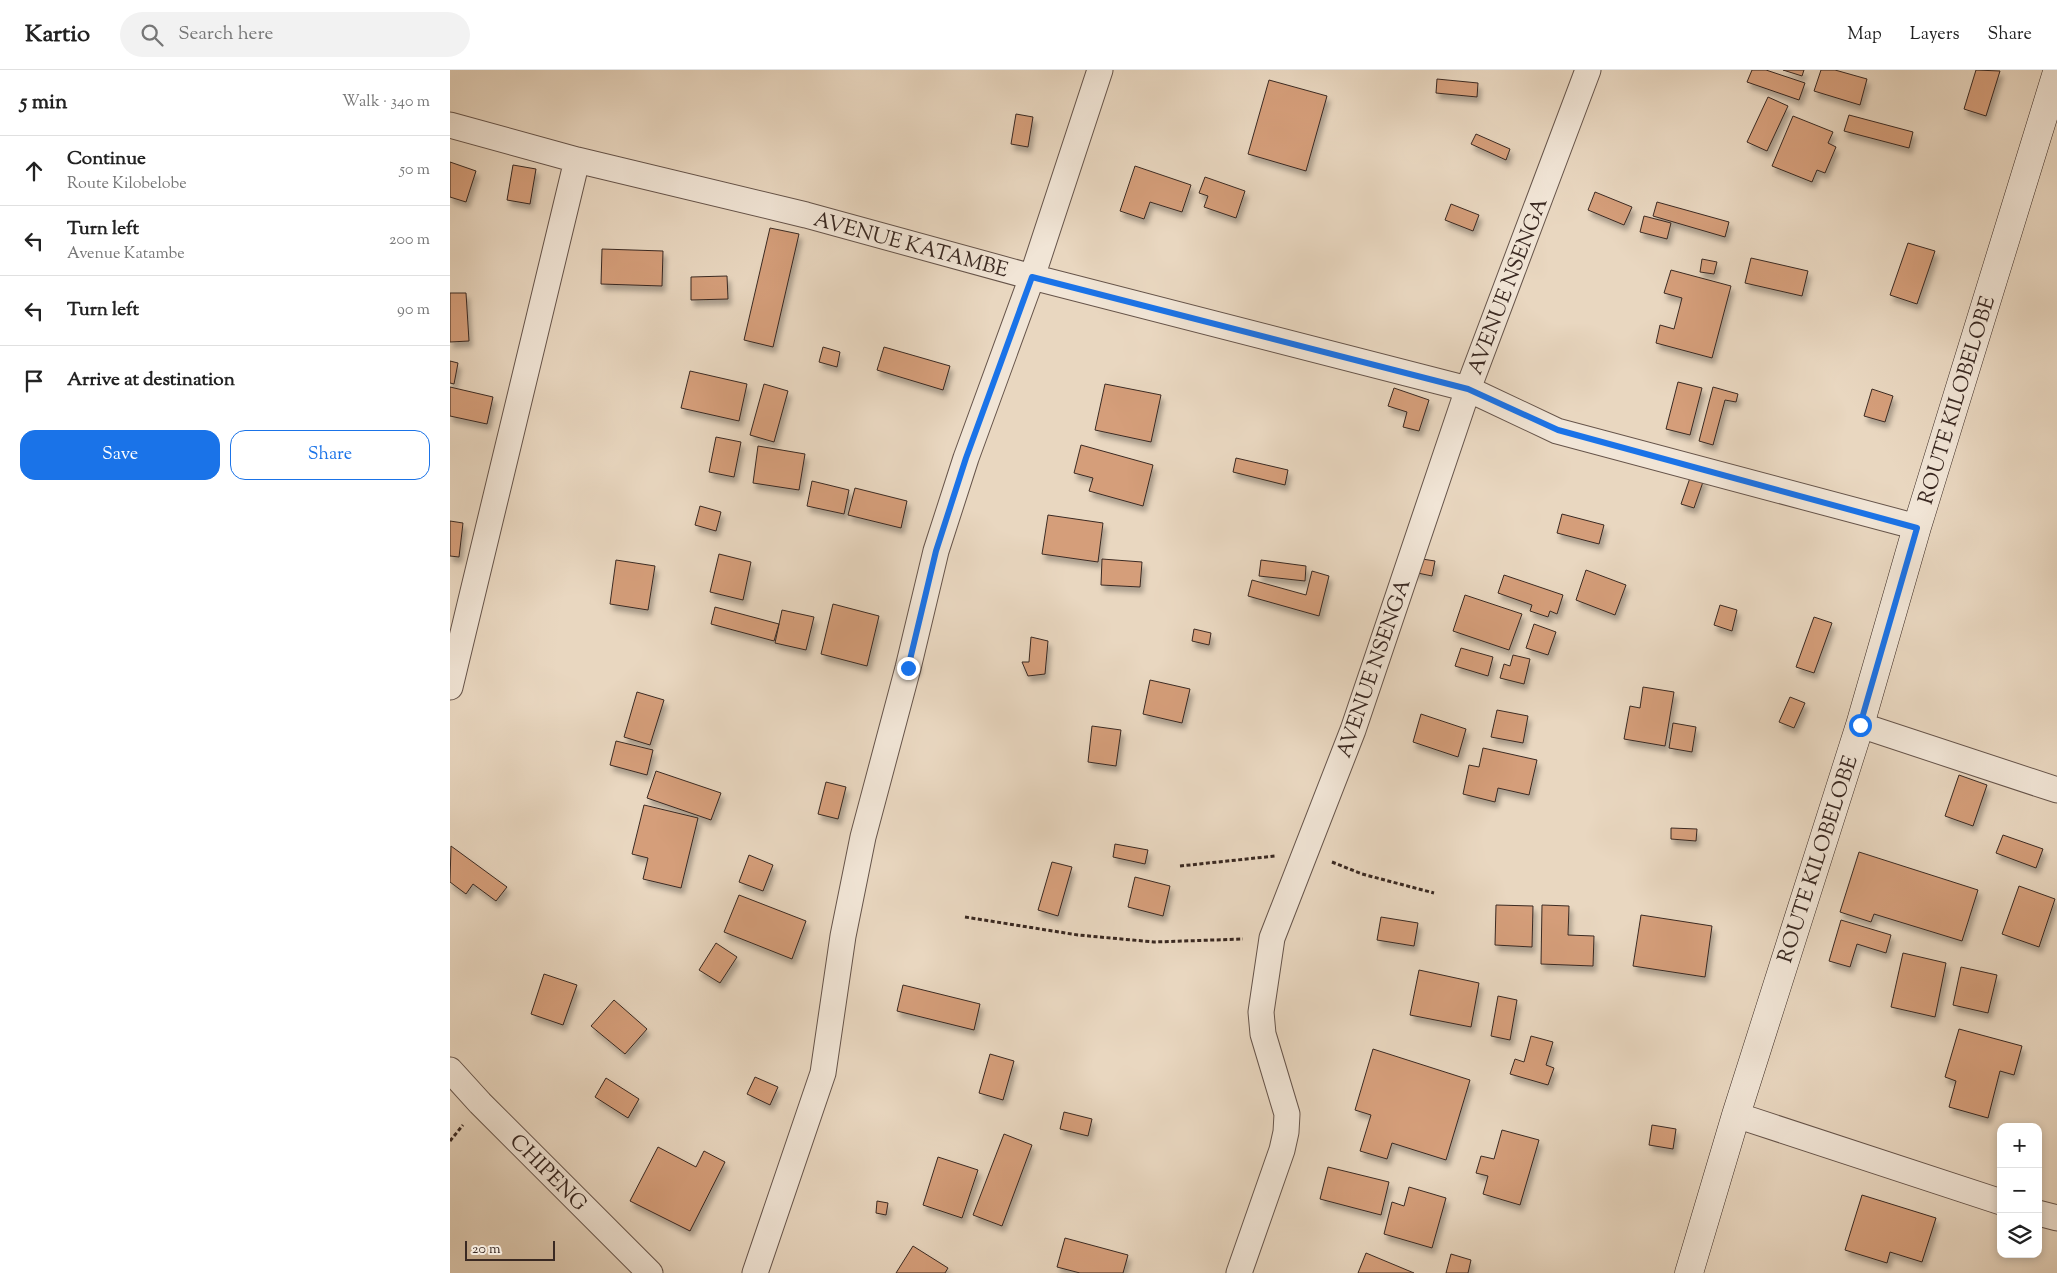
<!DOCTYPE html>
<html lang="en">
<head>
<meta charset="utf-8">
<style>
	body { margin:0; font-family:"Sorts Mill Goudy",serif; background:#f2f2f2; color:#222 }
	.controls { position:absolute; right:15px; bottom:15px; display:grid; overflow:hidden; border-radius:10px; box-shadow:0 2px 8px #0003 }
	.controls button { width:45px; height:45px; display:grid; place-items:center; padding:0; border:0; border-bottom:1px solid #e0e0e0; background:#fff; color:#222; font:25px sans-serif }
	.scale { position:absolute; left:15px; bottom:12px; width:90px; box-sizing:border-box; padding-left:5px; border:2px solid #3a2922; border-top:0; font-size:14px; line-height:18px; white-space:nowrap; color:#3a2922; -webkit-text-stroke:4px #f1e5d6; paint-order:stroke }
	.stop { position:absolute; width:15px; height:15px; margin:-11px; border:4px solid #1a73e8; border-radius:50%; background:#fff }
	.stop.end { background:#1a73e8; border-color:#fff; box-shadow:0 1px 5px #0008 }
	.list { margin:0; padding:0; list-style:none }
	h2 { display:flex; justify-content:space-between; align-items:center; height:65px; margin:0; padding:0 20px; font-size:21px }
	h2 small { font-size:16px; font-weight:400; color:#767676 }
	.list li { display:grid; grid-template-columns:32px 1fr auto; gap:15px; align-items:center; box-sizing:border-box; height:70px; padding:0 20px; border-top:1px solid #e0e0e0 }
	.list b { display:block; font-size:19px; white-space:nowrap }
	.list p { margin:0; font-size:16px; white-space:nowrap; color:#767676 }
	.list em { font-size:16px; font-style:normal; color:#767676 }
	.actions { display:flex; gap:10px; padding:15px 20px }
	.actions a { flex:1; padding:11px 0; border:1px solid #1a73e8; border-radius:15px; text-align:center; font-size:18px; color:#1a73e8 }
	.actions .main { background:#1a73e8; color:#fff }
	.icon { flex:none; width:28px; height:28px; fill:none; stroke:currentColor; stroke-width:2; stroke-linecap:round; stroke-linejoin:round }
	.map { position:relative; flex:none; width:1607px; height:1203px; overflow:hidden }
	header { display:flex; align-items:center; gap:30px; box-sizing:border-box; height:70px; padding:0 25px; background:#fff; border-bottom:1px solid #e0e0e0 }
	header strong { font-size:24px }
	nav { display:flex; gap:28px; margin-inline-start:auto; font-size:18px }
	.search { width:350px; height:45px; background:#f2f2f2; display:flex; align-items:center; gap:12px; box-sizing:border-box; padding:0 18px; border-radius:28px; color:#767676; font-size:19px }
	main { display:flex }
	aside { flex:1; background:#fff }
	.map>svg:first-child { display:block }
	.building { fill:#d59e7a; stroke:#3a2922; filter:url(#shadow) }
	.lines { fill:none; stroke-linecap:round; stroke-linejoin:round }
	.street-casing { stroke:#66544a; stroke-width:27 }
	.secondary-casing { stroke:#3a2922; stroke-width:29 }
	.path { stroke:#3a2922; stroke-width:3; stroke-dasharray:4 2.5; stroke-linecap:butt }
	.street { stroke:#f1e5d6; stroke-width:25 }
	.secondary { stroke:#f1e5d6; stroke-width:28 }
	.route { stroke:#1a73e8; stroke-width:6 }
	.labels { text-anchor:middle; stroke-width:4.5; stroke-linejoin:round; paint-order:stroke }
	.street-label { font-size:21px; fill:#3a2922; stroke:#f1e5d6 }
</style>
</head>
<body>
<header>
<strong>Kartio</strong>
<div class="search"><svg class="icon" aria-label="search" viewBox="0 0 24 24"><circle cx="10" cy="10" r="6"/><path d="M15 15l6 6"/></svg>Search here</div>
<nav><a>Map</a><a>Layers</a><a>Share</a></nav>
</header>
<main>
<aside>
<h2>5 min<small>Walk · 340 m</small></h2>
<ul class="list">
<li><svg class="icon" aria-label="ahead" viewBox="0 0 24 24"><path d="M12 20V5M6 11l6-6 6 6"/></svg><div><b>Continue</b><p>Route Kilobelobe</p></div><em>50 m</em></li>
<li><svg class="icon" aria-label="left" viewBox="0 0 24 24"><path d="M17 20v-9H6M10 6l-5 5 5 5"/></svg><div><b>Turn left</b><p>Avenue Katambe</p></div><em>200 m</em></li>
<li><svg class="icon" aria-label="left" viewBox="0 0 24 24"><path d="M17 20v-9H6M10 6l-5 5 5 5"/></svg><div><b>Turn left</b></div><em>90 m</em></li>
<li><svg class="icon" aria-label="arrive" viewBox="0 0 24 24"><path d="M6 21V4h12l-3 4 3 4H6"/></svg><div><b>Arrive at destination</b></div></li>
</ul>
<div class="actions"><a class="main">Save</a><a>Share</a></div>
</aside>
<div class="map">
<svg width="1607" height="1203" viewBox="0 0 1607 1203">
	<defs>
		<filter id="shadow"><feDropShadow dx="3" dy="5.5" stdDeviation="2.5" flood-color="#0004"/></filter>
	</defs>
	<rect width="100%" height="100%" fill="#e9d7c0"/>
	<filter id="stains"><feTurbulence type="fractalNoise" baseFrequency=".004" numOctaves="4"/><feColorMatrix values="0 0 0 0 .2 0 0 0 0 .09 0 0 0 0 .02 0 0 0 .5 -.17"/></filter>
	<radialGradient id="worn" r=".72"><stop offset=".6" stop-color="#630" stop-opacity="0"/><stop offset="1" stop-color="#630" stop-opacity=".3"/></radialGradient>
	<path class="building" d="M1302 0H1316L1355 13 1349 30 1297 12Z
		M1333 0H1354L1352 6Z
		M1371 0H1385L1417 9 1410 35 1364 21Z
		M1526 0 1550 1 1536 46 1514 39Z
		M987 9 1028 13 1027 27 986 23Z
		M819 10 877 26 856 101 798 84Z
		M1318 27 1338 36 1317 81 1297 72Z
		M566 44 583 47 578 77 561 74Z
		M1399 45 1463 62 1459 78 1394 61Z
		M1343 46 1383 62 1378 73 1386 77 1375 103 1367 100 1362 112 1322 96Z
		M1026 64 1060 79 1056 90 1021 74Z
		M0 92 26 101 16 132 0 127Z
		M63 95 86 99 80 134 57 130Z
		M685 96 741 115 732 142 700 132 694 149 670 141Z
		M755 107 795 121 786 148 754 137 758 126 749 123Z
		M1145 122 1182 137 1174 155 1138 140Z
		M1207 132 1279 152 1275 167 1203 146Z
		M1001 134 1029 145 1023 161 995 150Z
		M1194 146 1221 153 1217 169 1190 162Z
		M320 158 349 164 323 277 294 270Z
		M1458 173 1485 181 1467 234 1440 225Z
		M152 179 213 181 212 216 151 214Z
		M1301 188 1358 201 1352 226 1295 213Z
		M1252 189 1267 192 1264 204 1250 202Z
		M1221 200 1281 216 1262 288 1206 273 1210 255 1224 259 1232 228 1214 223Z
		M277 206 278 229 241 230V207Z
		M0 223H16L19 271 0 272Z
		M373 277 390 282 387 297 369 292Z
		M434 277 500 296 493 320 427 300Z
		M0 291 8 293 4 314 0 313Z
		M240 301 297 314 289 351 231 338Z
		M1228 312 1252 318 1240 365 1216 359Z
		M314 314 338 321 324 372 300 365Z
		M655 314 711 325 701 372 645 360Z
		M0 317 43 327 37 354 0 346Z
		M1263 317 1288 324 1286 332 1275 330 1263 375 1249 371Z
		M944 318 979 330 969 361 953 357 957 342 938 336Z
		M1422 319 1443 326 1435 352 1414 346Z
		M266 367 291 372 284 407 259 402Z
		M631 375 703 395 693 436 639 421 643 408 624 403Z
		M308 376 355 384 349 420 303 413Z
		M786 388 838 400 835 415 783 402Z
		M1241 405 1254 409 1244 438 1231 434Z
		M362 411 399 420 394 444 357 436Z
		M405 418 457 431 451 458 398 445Z
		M250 436 271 442 266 461 245 455Z
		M1112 444 1154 455 1149 474 1107 463Z
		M598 445 653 453 648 492 592 484Z
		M0 451 13 453 9 487 0 486Z
		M269 484 301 492 293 530 260 522Z
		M966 488 985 491 982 506 963 502Z
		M652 489 692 492 690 517 651 515Z
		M166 490 205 496 198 540 160 534Z
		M811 490 856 496 855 511 809 506Z
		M1136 500 1176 515 1165 545 1126 530Z
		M862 501 879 506 869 546 798 526 802 510 856 525Z
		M1054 505 1113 525 1107 544 1100 541 1098 547 1080 541 1082 535 1048 523Z
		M1015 525 1072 544 1059 580 1003 561Z
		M383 534 429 546 417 596 371 584Z
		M1270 535 1287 540 1282 561 1264 555Z
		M265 537 329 554 324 571 261 554Z
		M332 540 364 547 356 580 325 573Z
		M1364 547 1382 553 1364 603 1346 597Z
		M1084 554 1106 562 1098 585 1076 578Z
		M744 559 761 563 759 575 742 571Z
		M581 567 598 571 595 604 578 606 572 592H579Z
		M1011 578 1043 587 1038 606 1005 596Z
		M1063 585 1080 589 1074 614 1050 608 1054 594 1060 596Z
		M700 610 740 619 732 653 693 644Z
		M1193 617 1224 622 1215 676 1174 669 1180 636 1190 638Z
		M187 622 214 630 200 675 174 667Z
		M1340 627 1355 633 1344 658 1329 652Z
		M1047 640 1078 646 1073 673 1041 667Z
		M971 644 1016 659 1008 687 963 672Z
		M1223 653 1246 657 1242 682 1219 678Z
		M642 656 671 660 666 696 638 692Z
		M166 671 203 680 197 705 160 695Z
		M1033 678 1087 690 1079 725 1048 718 1045 732 1013 724 1019 695 1029 697Z
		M206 701 271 723 261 750 197 728Z
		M1509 705 1537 715 1523 756 1495 746Z
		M376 712 396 717 388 749 368 744Z
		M194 735 248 748 231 818 193 809 198 788 182 784Z
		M1221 758 1247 759 1246 771 1221 769Z
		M1553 765 1593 779 1586 798 1546 783Z
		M665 774 698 780 695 794 663 787Z
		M1 776 57 817 46 831 23 814 16 824 0 812Z
		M1409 782 1528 820 1512 871 1424 844 1421 852 1390 842Z
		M299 785 323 795 313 821 289 812Z
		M602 792 622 797 608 846 588 840Z
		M685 807 720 816 713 846 678 837Z
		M1569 816 1605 829 1589 877 1552 864Z
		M289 825 356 851 342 889 274 862Z
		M1046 835 1083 836 1082 877 1045 875Z
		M1092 835 1119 836 1118 865 1144 866 1143 896 1091 894Z
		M1191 845 1262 856 1255 907 1183 896Z
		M931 847 968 853 964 876 927 870Z
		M1391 850 1441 865 1436 883 1407 874 1400 897 1379 891Z
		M266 873 287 887 270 913 249 900Z
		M1453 883 1496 893 1485 947 1441 937Z
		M1511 897 1547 905 1538 943 1503 935Z
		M969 900 1029 913 1021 957 960 945Z
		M94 904 127 915 113 955 81 944Z
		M453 915 530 934 524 960 447 941Z
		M1048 926 1067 930 1060 970 1041 966Z
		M164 930 197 959 175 984 141 956Z
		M1509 959 1572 976 1564 1005 1550 1001 1538 1048 1499 1037 1506 1011 1495 1007Z
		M1081 966 1103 972 1096 995 1104 998 1098 1015 1060 1004 1065 989 1074 992Z
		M923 979 1020 1010 996 1090 942 1073 937 1089 910 1081 921 1045 905 1040Z
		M540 984 564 991 553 1030 529 1023Z
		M305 1007 328 1017 320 1035 297 1024Z
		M156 1008 189 1029 178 1048 145 1027Z
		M614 1042 642 1049 638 1066 610 1059Z
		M1202 1055 1226 1059 1223 1079 1199 1075Z
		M1052 1060 1089 1070 1070 1135 1033 1124 1038 1106 1026 1103 1031 1086 1044 1089Z
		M554 1064 582 1075 552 1156 523 1145Z
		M208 1077 246 1097 254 1081 275 1092 240 1161 180 1131Z
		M488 1087 528 1100 512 1148 473 1135Z
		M878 1097 939 1112 931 1145 870 1129Z
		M959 1117 996 1128 982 1178 934 1164 942 1132 954 1136Z
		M1412 1125 1486 1148 1472 1192 1440 1182 1437 1193 1395 1180Z
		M427 1131 438 1133 436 1145 426 1143Z
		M615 1168 678 1185 673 1203H630L607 1197Z
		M463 1176 498 1198 495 1203H446Z
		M916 1183 964 1203H908Z
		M1001 1184 1021 1190 1018 1203H996Z"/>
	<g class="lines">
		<defs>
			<path id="street" d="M0 55 127 90 356 145 582 207 1018 319 1107 361 1467 457
				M0 617 127 90
				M1410 655 1607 720
				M0 1000 30 1033 200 1203
				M1286 1045 1551 1132
				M1588 1143 1607 1148
				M305 1203 373 1003 393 866 413 767 458 598 486 481 516 388 582 207 650 0
				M789 1203 832 1080 836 1062 837 1044 813 964 811 942 822 868 903 660 1018 319 1138 0"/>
			<path id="secondary" d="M1239 1203 1286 1045 1410 655 1467 457 1607 2"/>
		</defs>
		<use href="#street" class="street-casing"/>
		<use href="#secondary" class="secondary-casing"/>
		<path class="path" d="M882 792 912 804 984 823
			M730 796 825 786
			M515 847 628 865 704 872 793 869
			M0 1071 13 1055"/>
		<use href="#street" class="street"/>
		<use href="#secondary" class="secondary"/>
	</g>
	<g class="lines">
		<path class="route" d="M458 598 486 481 516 388 582 207 1018 319 1108 360 1467 458 1410 655"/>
	</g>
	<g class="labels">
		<g class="street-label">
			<text transform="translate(461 174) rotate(15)" y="7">AVENUE KATAMBE</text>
			<text transform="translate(1057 216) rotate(-69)" y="7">AVENUE NSENGA</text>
			<text transform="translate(1506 330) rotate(-73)" y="7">ROUTE KILOBELOBE</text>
			<text transform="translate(923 598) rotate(-71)" y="7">AVENUE NSENGA</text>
			<text transform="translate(1367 789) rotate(-72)" y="7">ROUTE KILOBELOBE</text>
			<text transform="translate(99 1102) rotate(45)" y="7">CHIPENG</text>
		</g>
	</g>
	<rect width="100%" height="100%" filter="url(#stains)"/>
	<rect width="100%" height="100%" fill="url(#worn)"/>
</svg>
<div class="controls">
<button>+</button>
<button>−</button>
<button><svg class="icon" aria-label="layers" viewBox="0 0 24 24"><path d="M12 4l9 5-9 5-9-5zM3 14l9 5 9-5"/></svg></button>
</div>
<div class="scale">20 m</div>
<div class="stop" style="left:1410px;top:655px"></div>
<div class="stop end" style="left:458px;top:598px"></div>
</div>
</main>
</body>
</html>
